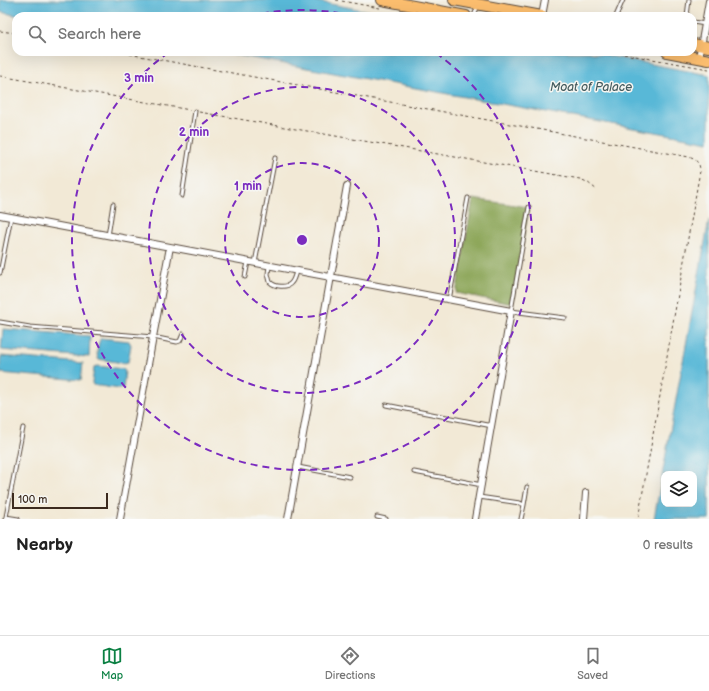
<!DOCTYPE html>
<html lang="en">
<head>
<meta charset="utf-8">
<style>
	body { margin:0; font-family:"Balsamiq Sans",sans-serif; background:#f6f6f6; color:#222 }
	.controls { position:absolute; right:12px; bottom:12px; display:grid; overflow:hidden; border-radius:8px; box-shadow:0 4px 16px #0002 }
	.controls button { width:36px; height:36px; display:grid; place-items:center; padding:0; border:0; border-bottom:1px solid #e0e0e0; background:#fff; color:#222; font:20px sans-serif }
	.scale { position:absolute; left:12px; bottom:10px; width:96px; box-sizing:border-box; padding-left:4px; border:2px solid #3b2a1e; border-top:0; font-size:11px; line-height:14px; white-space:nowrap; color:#3b2a1e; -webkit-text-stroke:3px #f6f6f2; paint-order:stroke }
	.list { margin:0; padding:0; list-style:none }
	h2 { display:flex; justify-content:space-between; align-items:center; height:52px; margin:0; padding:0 16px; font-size:17px }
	h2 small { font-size:13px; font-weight:400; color:#767676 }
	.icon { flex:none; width:22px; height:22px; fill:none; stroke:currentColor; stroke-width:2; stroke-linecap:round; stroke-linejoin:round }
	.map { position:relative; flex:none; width:709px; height:519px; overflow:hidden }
	.search { position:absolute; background:#fff; box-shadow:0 4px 16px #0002; left:12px; right:12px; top:12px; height:44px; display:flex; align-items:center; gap:10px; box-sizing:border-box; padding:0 14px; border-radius:12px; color:#767676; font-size:15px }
	.sheet { height:116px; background:#fff }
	nav { display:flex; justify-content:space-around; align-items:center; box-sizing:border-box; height:56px; border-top:1px solid #e0e0e0; background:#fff; font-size:11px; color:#767676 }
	nav a { display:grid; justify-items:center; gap:2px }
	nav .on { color:#0b8043 }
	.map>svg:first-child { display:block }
	.forest { fill:#8ca659; stroke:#64683c }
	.water { fill:#58b8d7; stroke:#4a717a; fill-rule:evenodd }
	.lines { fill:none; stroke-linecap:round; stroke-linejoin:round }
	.service-casing { stroke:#56473a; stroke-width:5 }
	.minor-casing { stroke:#56473a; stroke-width:8 }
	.primary-casing { stroke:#56473a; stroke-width:12 }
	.path { stroke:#56473a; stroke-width:1; stroke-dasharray:3 3; stroke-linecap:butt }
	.service { stroke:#fff; stroke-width:3 }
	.minor { stroke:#fff; stroke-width:6 }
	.primary { stroke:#fbbd6e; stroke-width:10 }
	.ring { fill:none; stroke:#7b2cbf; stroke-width:2; stroke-dasharray:7 5 }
	.labels { text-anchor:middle; stroke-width:3; stroke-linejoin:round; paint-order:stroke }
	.water-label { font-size:12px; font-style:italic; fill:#455c5f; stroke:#f6f6f2 }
	.centre { fill:#7b2cbf; stroke:#f6f6f2; stroke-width:2 }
	.ring-label { font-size:12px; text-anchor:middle; font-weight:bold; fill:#7b2cbf; stroke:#f6f6f2; stroke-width:3; stroke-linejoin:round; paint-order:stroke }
</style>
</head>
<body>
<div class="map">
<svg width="709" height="519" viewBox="0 0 709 519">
	<rect width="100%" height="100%" fill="#f6f6f2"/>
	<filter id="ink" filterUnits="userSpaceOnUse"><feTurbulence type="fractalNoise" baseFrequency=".025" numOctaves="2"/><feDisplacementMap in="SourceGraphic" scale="8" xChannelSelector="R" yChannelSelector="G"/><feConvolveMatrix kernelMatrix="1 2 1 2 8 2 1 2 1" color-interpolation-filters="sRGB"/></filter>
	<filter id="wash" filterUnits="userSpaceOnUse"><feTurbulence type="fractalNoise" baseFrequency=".012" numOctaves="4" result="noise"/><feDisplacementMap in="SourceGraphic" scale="16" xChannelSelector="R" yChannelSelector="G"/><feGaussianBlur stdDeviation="0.9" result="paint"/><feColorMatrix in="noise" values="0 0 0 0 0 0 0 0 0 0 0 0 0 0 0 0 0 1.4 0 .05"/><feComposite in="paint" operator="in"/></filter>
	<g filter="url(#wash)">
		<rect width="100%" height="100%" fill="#f2e9d6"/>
		<path class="forest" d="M473 199 529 207 512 304 456 293Z"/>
		<path class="water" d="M0 0H309L395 16H20L0 12Z
			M220 52H588L709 75V142Z
			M709 220V519H654ZM664 474H694V504H664Z
			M3 329 90 336 89 357 1 350Z
			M101 338 129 341 131 345 128 362 123 363 98 359C96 353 98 343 101 338Z
			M1 356 83 363 81 380 0 373Z
			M96 366 123 369 125 371 123 388 120 389 93 385 92 383 94 368Z"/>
	</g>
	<g filter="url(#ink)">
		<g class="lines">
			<defs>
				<path id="service" d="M474 16 478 5
					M616 16 623 0
					M687 16 689 0
					M693 22 705 24
					M182 196 195 111
					M529 207 511 311 565 318
					M108 236 113 204
					M255 263 275 158
					M269 266 268 274 270 282C275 287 287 288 291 283 294 280 295 275 296 271
					M0 273 11 217
					M245 277 248 262
					M449 300 468 198
					M0 322 30 327 153 337 177 342 180 341 183 334
					M386 405 492 426
					M298 467 350 477
					M414 472 482 485
					M479 497 520 503 524 505 521 519
					M524 505 527 487
					M6 517 23 428
					M377 517 386 519
					M5 519 6 517 18 519"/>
				<path id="minor" d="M542 16 545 0
					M699 58 709 1
					M0 215 511 311 475 519
					M120 519 153 337 170 247
					M288 519 347 186
					M584 519 586 493"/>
				<path id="primary" d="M382 0 466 16
					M454 0 542 16
					M693 44 709 47
					M667 52 709 60"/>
			</defs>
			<use href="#service" class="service-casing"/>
			<use href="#minor" class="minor-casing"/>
			<use href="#primary" class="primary-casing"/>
			<path class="path" d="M336 0 380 8
				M0 31 16 33
				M118 52 689 157C696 160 700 162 700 171L638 519
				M612 52 709 69
				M0 76 190 110
				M199 112 580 179 587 182 597 190"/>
			<use href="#service" class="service"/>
			<use href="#minor" class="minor"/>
			<use href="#primary" class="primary"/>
		</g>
	</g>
	<g class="ring">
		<circle cx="302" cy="240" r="77"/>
		<circle cx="302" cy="240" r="153"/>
		<path d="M250 16A230 230 0 0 1 354 16M436 53A230 230 0 1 1 168 53"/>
	</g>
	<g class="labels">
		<g class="water-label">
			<text x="591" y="91">Moat of Palace</text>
		</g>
	</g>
	<circle cx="302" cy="240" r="6" class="centre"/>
	<g class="ring-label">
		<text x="139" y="82">3 min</text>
		<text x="194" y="136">2 min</text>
		<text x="248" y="190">1 min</text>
	</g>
</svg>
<div class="controls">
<button><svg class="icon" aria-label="layers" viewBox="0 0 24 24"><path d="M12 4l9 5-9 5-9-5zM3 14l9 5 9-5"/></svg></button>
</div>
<div class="scale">100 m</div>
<div class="search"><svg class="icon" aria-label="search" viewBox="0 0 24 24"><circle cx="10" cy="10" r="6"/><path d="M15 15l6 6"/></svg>Search here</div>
</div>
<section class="sheet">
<h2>Nearby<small>0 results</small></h2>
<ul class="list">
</ul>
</section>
<nav>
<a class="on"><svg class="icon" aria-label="map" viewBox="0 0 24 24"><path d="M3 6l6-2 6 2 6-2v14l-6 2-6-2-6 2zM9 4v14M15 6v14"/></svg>Map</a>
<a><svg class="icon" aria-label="directions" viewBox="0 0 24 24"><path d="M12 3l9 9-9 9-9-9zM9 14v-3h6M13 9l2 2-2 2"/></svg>Directions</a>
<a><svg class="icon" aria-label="saved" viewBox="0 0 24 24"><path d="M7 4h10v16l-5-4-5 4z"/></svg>Saved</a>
</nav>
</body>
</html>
